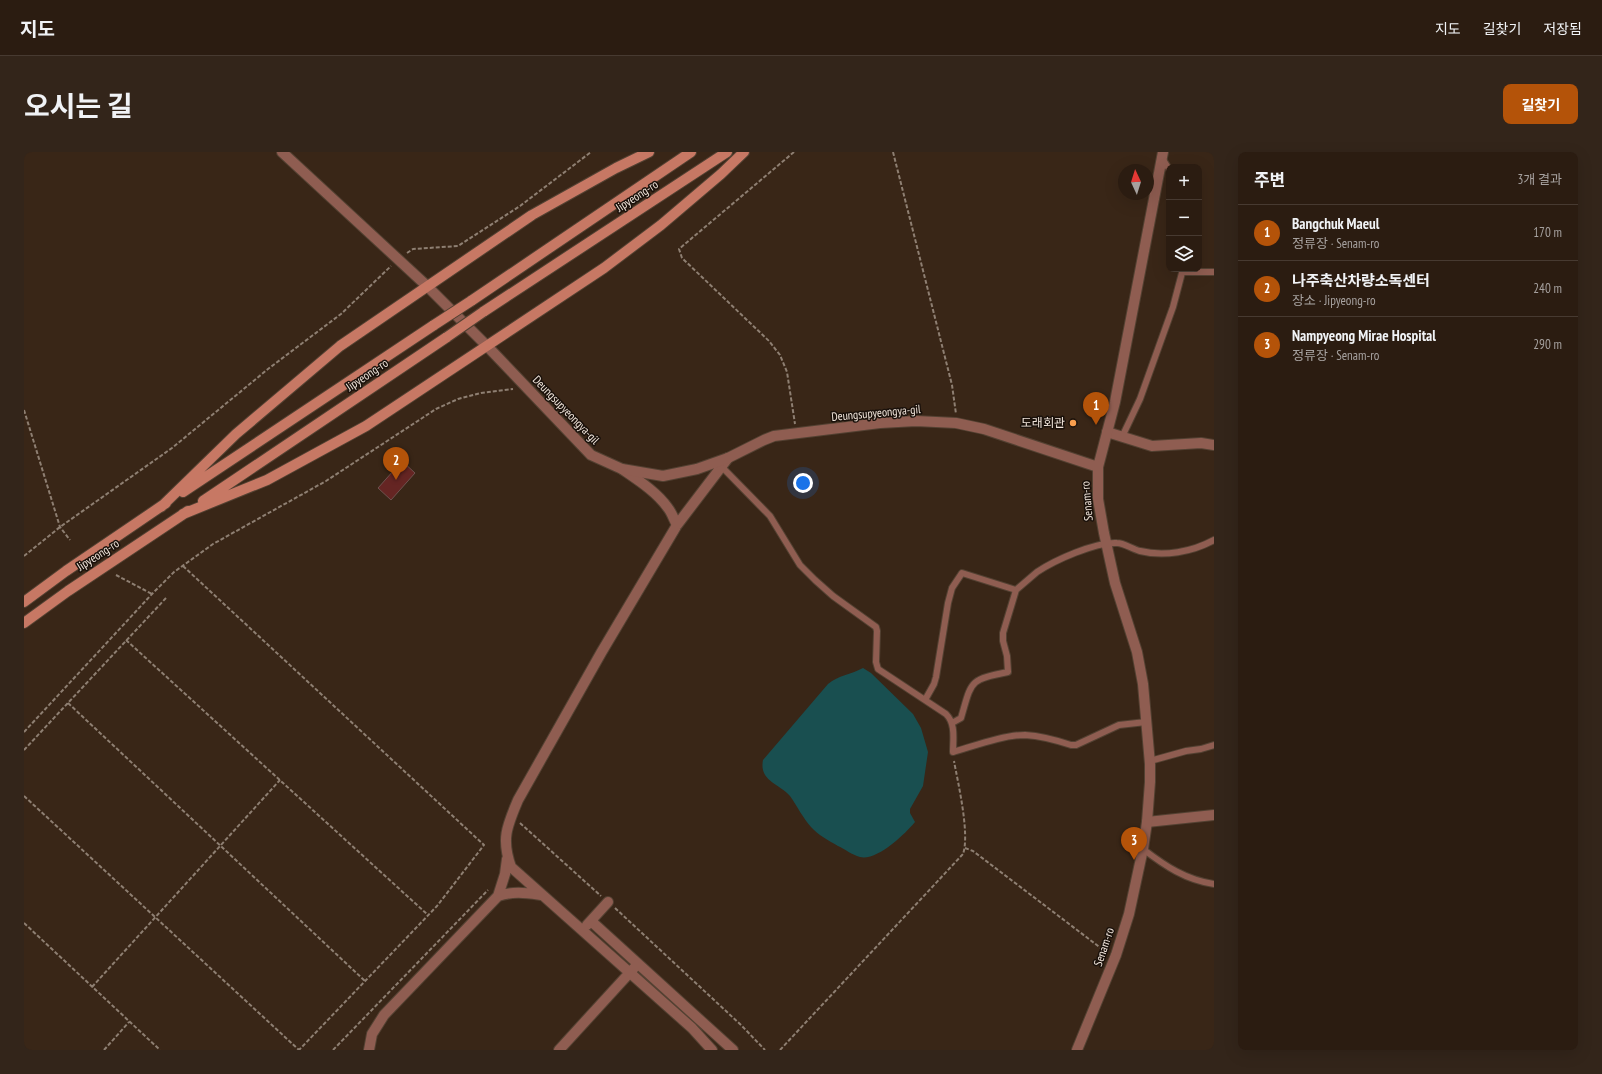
<!DOCTYPE html>
<html lang="ko">
<head>
<meta charset="utf-8">
<style>
	body { margin:0; font-family:"PT Sans Narrow","Noto Sans KR",sans-serif; background:#33251a; color:#f1f3f6 }
	.controls { position:absolute; right:12px; top:12px; display:grid; overflow:hidden; border-radius:8px; box-shadow:0 4px 16px #0002 }
	.controls button { width:36px; height:36px; display:grid; place-items:center; padding:0; border:0; border-bottom:1px solid #473a31; background:#2b1c11; color:#f1f3f6; font:20px sans-serif }
	.compass { position:absolute; left:1094px; top:12px; width:36px; height:36px; border-radius:50%; background:#2b1c11; box-shadow:0 4px 16px #0002; rotate:356deg }
	.you { position:absolute; left:779px; top:331px; width:14px; height:14px; margin:-10px; border:3px solid #fff; border-radius:50%; background:#1a73e8; box-shadow:0 0 0 6px #1a73e833 }
	.badge { display:grid; place-items:center; width:26px; height:26px; border-radius:50%; background:#b45309; color:#fff; font-size:13px; font-weight:700 }
	.pin { position:absolute; translate:-50% -33px; filter:drop-shadow(0 1px 2px #0008) }
	.pin::after { content:''; position:absolute; top:21px; width:14px; height:12px; background:inherit; clip-path:polygon(0 0,100% 0,50% 100%) }
	.list { margin:0; padding:0; list-style:none }
	h2 { display:flex; justify-content:space-between; align-items:center; height:52px; margin:0; padding:0 16px; font-size:17px }
	h2 small { font-size:13px; font-weight:400; color:#a6a19f }
	.list li { display:grid; grid-template-columns:26px 1fr auto; gap:12px; align-items:center; box-sizing:border-box; height:56px; padding:0 16px; border-top:1px solid #473a31 }
	.list b { display:block; font-size:15px; white-space:nowrap }
	.list p { margin:0; font-size:13px; white-space:nowrap; color:#a6a19f }
	.list em { font-size:13px; font-style:normal; color:#a6a19f }
	.icon { flex:none; width:22px; height:22px; fill:none; stroke:currentColor; stroke-width:2; stroke-linecap:round; stroke-linejoin:round }
	.map { position:relative; flex:none; width:1190px; height:898px; overflow:hidden; border-radius:8px }
	header { display:flex; align-items:center; gap:24px; box-sizing:border-box; height:56px; padding:0 20px; background:#2b1c11; border-bottom:1px solid #473a31 }
	header strong { font-size:19px }
	nav { display:flex; gap:22px; margin-inline-start:auto; font-size:14px }
	.intro { display:flex; align-items:center; justify-content:space-between; box-sizing:border-box; height:96px; padding:0 24px }
	h1 { margin:0; font-size:28px }
	.button { padding:10px 18px; border-radius:8px; background:#b45309; color:#fff; font-size:14px; font-weight:700 }
	main { display:flex; gap:24px; padding:0 24px }
	aside { flex:1; background:#2b1c11; border-radius:8px; box-shadow:0 4px 16px #0002 }
	.map>svg:first-child { display:block }
	.water { fill:#194f50 }
	.building { fill:#652523; stroke:#6e524f }
	.lines { fill:none; stroke-linecap:round; stroke-linejoin:round }
	.service-casing { stroke:#534132; stroke-width:8 }
	.minor-casing { stroke:#534132; stroke-width:12 }
	.tertiary-casing { stroke:#534132; stroke-width:12 }
	.secondary-casing { stroke:#534132; stroke-width:12 }
	.path { stroke:#8e7f72; stroke-width:2; stroke-dasharray:4 2; stroke-linecap:butt }
	.service { stroke:#8f5d51; stroke-width:6 }
	.minor { stroke:#8f5d51; stroke-width:10 }
	.tertiary { stroke:#8f5d51; stroke-width:10 }
	.secondary { stroke:#c77864; stroke-width:10 }
	.secondary-bridge-casing { stroke:#534132; stroke-width:12; stroke-linecap:butt }
	.secondary-bridge { stroke:#c77864; stroke-width:10 }
	.poi-dot { fill:#fa9f4e; stroke:#1a110b; stroke-width:1.5 }
	.labels { text-anchor:middle; stroke-width:3; stroke-linejoin:round; paint-order:stroke }
	.street-label { font-size:12px; fill:#f1e5db; stroke:#1a110b }
	.poi-label { font-size:12px; fill:#f1e5db; stroke:#1a110b; text-anchor:end }
</style>
</head>
<body>
<header>
<strong>지도</strong>
<nav><a>지도</a><a>길찾기</a><a>저장됨</a></nav>
</header>
<div class="intro"><h1>오시는 길</h1><a class="button">길찾기</a></div>
<main>
<div class="map">
<svg width="1190" height="898" viewBox="0 0 1190 898">
	<rect width="100%" height="100%" fill="#392617"/>
	<path class="water" d="M839 516 847 521 889 562 897 576 904 600 899 634 886 657V661L891 670C880 683 853 709 836 705 828 703 821 697 814 694 804 688 794 683 787 675 779 666 773 654 766 644 754 631 735 629 739 608L804 532C815 523 826 523 839 516Z"/>
	<path class="building" d="M378 309 391 321 367 348 354 336Z"/>
	<g class="lines">
		<defs>
			<path id="service" d="M1138 6 1145 17
				M1159 120H1190
				M1098 285 1116 247 1149 155 1159 117
				M697 314 746 364 776 413 791 428 809 444 852 475 853 479 852 510 854 517 922 562C932 572 929 587 929 600 950 594 979 583 1001 583 1017 584 1032 588 1047 593H1052L1095 573 1122 570
				M901 548 910 532 912 525 924 451 928 436 938 421 992 438C999 432 1006 426 1013 420 1031 408 1071 390 1093 391 1100 391 1108 397 1116 399 1140 405 1168 400 1190 388
				M928 571 937 566C948 528 945 528 984 520L983 504 979 489V481L992 438
				M1126 609 1162 599 1177 597 1190 593
				M1119 697C1141 714 1162 728 1190 732"/>
			<path id="minor" d="M1083 280 1128 294 1177 291 1190 293
				M598 317C614 328 633 340 644 356 648 361 650 368 653 373
				M1123 670 1190 663
				M474 744 481 722 483 707
				M567 769 709 898
				M563 773 584 750
				M345 898 348 882 360 863 474 744C489 739 502 741 517 743
				M535 898 610 816
				M688 898 668 876 487 715C477 687 483 674 494 648L577 501 653 373 704 306"/>
			<path id="tertiary" d="M258 0 403 134 464 195 567 303 598 317 639 324 673 317 704 306 740 288 750 284 856 271 892 269 932 271 960 277 1074 315
				M1053 898 1092 803 1105 762 1119 697 1123 670 1126 630V612L1119 532 1113 500 1091 431 1080 381 1074 347V315L1091 250 1139 0"/>
			<path id="secondary" d="M447 149 667 0
				M459 160 703 0
				M159 340 410 173
				M179 349 423 185
				M137 355 212 282 316 194 508 63 592 16 625 0
				M159 362 243 328 342 274 580 116 637 73 697 22 720 0
				M0 450 42 419 142 351
				M0 471 44 439 164 359"/>
		</defs>
		<use href="#service" class="service-casing"/>
		<use href="#minor" class="minor-casing"/>
		<use href="#tertiary" class="tertiary-casing"/>
		<use href="#secondary" class="secondary-casing"/>
		<path class="path" d="M770 0 655 97 658 106 745 189 756 203 763 220 771 272
			M869 0 928 233 932 262
			M383 101 389 97 434 94 496 54 567 0
			M0 258 36 375 46 388
			M0 404 36 375 148 296 244 217 317 162 367 114
			M159 414 460 693 413 754 275 898
			M92 423 128 442
			M102 488 404 763
			M44 551 341 829
			M0 580 128 442 150 420 189 392 302 329 412 257 434 247 457 241 489 237
			M0 598 142 446
			M0 644 275 898
			M496 671 577 744
			M941 696 949 699 1082 800
			M591 756 717 873 741 898
			M0 771 136 898
			M68 835 256 628
			M80 898 105 870
			M309 898 464 738
			M756 898 939 702C946 682 934 631 930 609"/>
		<use href="#service" class="service"/>
		<use href="#minor" class="minor"/>
		<use href="#tertiary" class="tertiary"/>
		<use href="#secondary" class="secondary"/>
		<defs>
			<path id="secondary-bridge" d="M410 173 447 149
				M423 185 459 160"/>
		</defs>
		<use href="#secondary-bridge" class="secondary-bridge-casing"/>
		<use href="#secondary-bridge" class="secondary-bridge"/>
	</g>
	<circle class="poi-dot" cx="1049" cy="271" r="4"/>
	<g class="labels">
		<g class="street-label">
			<text transform="translate(613 44) rotate(-33)" y="4">Jipyeong-ro</text>
			<text transform="translate(343 223) rotate(-34)" y="4">Jipyeong-ro</text>
			<text transform="translate(542 258) rotate(46)" y="4">Deungsupyeongya-gil</text>
			<text transform="translate(852 261) rotate(-5)" y="4">Deungsupyeongya-gil</text>
			<text transform="translate(1063 349) rotate(-95)" y="4">Senam-ro</text>
			<text transform="translate(74 403) rotate(-33)" y="4">Jipyeong-ro</text>
			<text transform="translate(1080 795) rotate(-71)" y="4">Senam-ro</text>
		</g>
		<g class="poi-label">
			<text x="1041" y="275">도래회관</text>
		</g>
	</g>
</svg>
<div class="controls">
<button>+</button>
<button>−</button>
<button><svg class="icon" aria-label="layers" viewBox="0 0 24 24"><path d="M12 4l9 5-9 5-9-5zM3 14l9 5 9-5"/></svg></button>
</div>
<svg class="compass" viewBox="-18 -18 36 36"><path d="M0-13l5 13h-10z" fill="#e53935"/><path d="M0 13l5-13h-10z" fill="#a6a19f"/></svg>
<div class="you"></div>
<div class="pin badge" style="left:1072px;top:273px">1</div>
<div class="pin badge" style="left:372px;top:328px">2</div>
<div class="pin badge" style="left:1110px;top:708px">3</div>
</div>
<aside>
<h2>주변<small>3개 결과</small></h2>
<ul class="list">
<li><span class="badge">1</span><div><b>Bangchuk Maeul</b><p>정류장 · Senam-ro</p></div><em>170 m</em></li>
<li><span class="badge">2</span><div><b>나주축산차량소독센터</b><p>장소 · Jipyeong-ro</p></div><em>240 m</em></li>
<li><span class="badge">3</span><div><b>Nampyeong Mirae Hospital</b><p>정류장 · Senam-ro</p></div><em>290 m</em></li>
</ul>
</aside>
</main>
</body>
</html>
